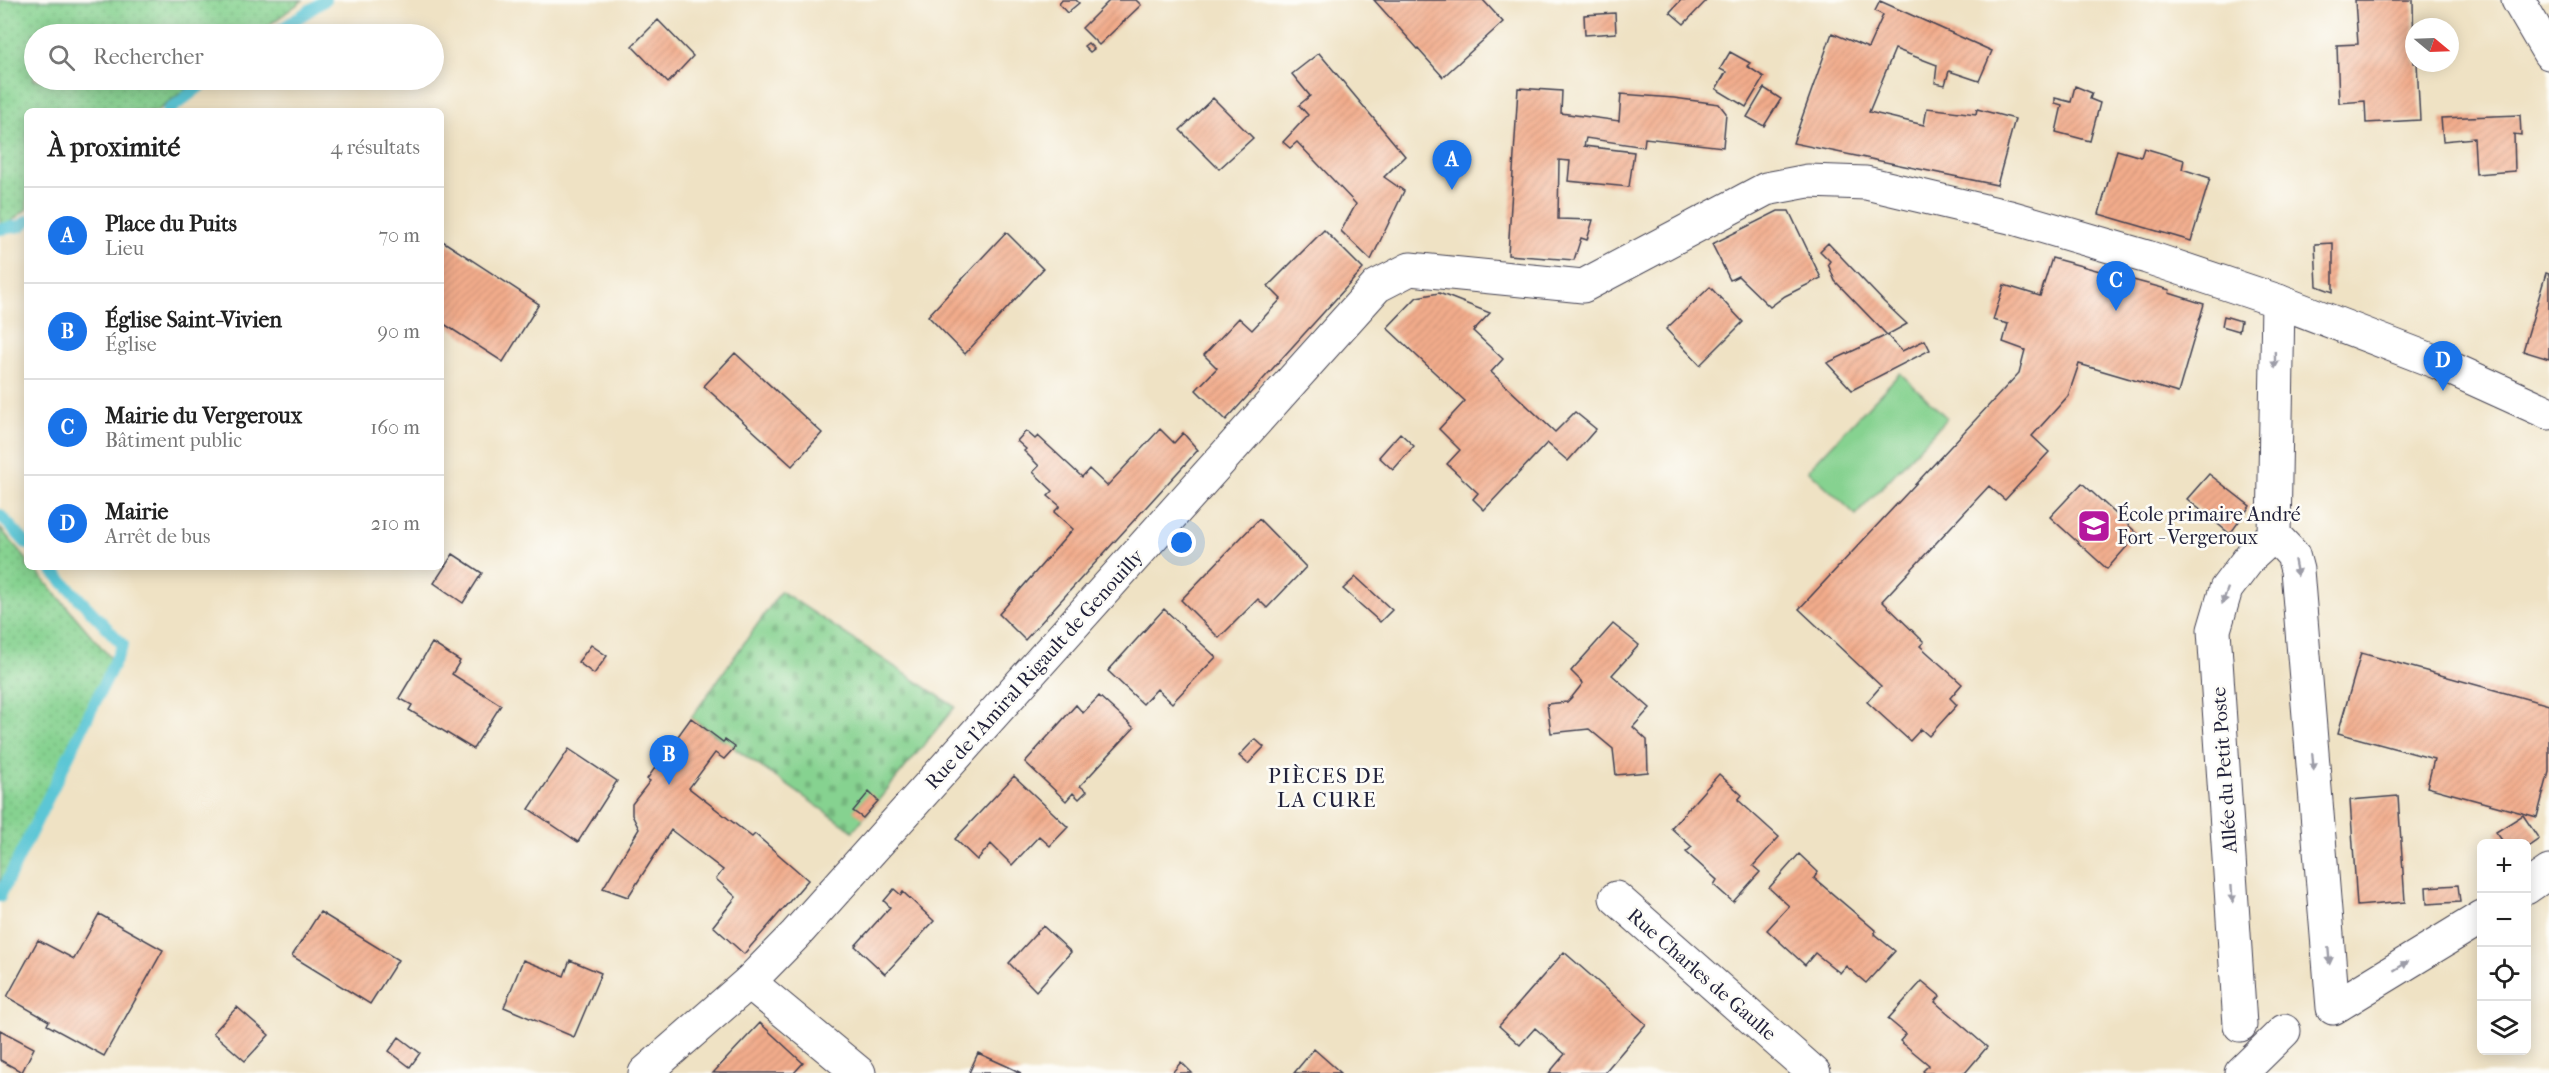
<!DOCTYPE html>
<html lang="fr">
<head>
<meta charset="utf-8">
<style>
	body { margin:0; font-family:"IM FELL French Canon",serif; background:#f6f6f6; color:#222 }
	.controls { position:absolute; right:18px; bottom:18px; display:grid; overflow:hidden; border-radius:9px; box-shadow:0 3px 15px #0003 }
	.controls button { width:54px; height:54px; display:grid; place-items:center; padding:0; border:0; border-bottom:2px solid #e0e0e0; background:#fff; color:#222; font:30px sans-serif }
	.compass { position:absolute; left:2405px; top:18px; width:54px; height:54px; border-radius:50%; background:#fff; box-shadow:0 3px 15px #0003; rotate:109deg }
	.you { position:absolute; left:1182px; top:543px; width:21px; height:21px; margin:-15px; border:4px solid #fff; border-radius:50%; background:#1a73e8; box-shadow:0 0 0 9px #1a73e833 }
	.badge { display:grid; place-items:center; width:39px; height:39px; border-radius:50%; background:#1a73e8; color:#fff; font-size:20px; font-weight:700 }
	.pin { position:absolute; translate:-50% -50px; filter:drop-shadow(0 2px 3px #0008) }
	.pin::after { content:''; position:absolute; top:32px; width:21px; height:18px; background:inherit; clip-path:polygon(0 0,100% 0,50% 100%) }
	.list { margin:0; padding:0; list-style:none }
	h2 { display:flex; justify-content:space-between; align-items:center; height:78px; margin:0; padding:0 24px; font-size:26px }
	h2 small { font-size:20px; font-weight:400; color:#767676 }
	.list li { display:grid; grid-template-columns:39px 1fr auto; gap:18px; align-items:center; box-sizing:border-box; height:96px; padding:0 24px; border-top:2px solid #e0e0e0 }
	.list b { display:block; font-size:22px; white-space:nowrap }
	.list p { margin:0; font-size:20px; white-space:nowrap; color:#767676 }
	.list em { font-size:20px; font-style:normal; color:#767676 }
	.icon { flex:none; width:33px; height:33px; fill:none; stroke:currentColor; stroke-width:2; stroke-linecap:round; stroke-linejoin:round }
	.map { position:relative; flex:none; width:2549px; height:1073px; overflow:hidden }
	.search { position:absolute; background:#fff; box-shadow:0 3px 15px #0003; left:24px; top:24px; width:420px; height:66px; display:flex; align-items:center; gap:15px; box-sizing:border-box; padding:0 21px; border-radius:33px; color:#767676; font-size:22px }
	.panel { position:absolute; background:#fff; box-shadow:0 3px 15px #0003; left:24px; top:108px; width:420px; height:462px; border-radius:9px }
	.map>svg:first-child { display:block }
	.grass { fill:url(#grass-dots); stroke:#547a66; stroke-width:1.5 }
	.cemetery { fill:url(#cemetery-stones); stroke:#547a66; stroke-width:1.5 }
	.pitch { fill:#86d290; stroke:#547a66; stroke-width:1.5 }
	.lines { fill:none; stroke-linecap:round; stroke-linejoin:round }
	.stream { stroke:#5bc6d5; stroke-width:12 }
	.building { fill:url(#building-hatch) }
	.minor-casing { stroke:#413f50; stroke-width:35 }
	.tertiary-casing { stroke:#413f50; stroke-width:35 }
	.minor { stroke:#fff; stroke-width:33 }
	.tertiary { stroke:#fff; stroke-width:33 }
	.oneway { fill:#9c9ca7 }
	.labels { text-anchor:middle; stroke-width:5; stroke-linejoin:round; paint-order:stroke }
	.poi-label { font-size:20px; fill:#22223b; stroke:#fdfcf7; text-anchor:start }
	.street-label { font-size:20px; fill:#22223b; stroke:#fdfcf7 }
	.neighbourhood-label { font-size:21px; letter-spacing:1.5px; fill:#22223b; stroke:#fdfcf7 }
</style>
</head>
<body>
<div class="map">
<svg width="2549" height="1073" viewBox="0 0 2549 1073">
	<defs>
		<pattern id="grass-dots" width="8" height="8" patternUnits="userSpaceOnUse" patternTransform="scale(1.5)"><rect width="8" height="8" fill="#86d290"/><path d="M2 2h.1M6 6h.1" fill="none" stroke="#73b47d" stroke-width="1.8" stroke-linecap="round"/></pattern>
		<pattern id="cemetery-stones" width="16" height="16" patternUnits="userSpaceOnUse" patternTransform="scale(1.5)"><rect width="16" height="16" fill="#86d290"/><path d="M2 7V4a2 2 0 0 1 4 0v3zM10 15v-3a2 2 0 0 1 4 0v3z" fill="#73b47d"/></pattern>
		<pattern id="building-hatch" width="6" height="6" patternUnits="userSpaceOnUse" patternTransform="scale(1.5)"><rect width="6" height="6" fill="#f2ac8b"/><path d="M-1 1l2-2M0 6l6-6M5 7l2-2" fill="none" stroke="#cf9479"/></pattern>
	</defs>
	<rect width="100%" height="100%" fill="#fdfcf7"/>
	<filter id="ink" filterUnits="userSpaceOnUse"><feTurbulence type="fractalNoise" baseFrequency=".0167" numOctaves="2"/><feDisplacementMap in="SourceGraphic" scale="12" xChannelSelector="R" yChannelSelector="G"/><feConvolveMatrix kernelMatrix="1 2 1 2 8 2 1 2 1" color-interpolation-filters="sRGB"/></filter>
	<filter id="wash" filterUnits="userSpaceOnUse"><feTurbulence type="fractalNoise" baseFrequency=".008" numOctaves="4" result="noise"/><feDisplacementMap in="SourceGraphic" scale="24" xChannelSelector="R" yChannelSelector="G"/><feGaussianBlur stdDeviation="1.35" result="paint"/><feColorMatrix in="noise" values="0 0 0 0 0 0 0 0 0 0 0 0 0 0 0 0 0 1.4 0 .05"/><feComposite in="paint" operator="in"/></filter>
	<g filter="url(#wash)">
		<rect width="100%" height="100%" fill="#efe2c4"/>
		<path class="grass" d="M0 0H303L257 34H34V80H198L157 111H27V209L0 230Z
			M0 528 27 560V567H33L114 662 0 887Z"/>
		<path class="cemetery" d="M781 591 955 707 853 831 691 718Z"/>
		<path class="pitch" d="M1900 373 1947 418 1856 515 1808 470Z"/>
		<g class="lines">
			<path class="stream" d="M274 34 325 0
				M168 111 208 80
				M0 229 21 226 27 221
				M0 515 27 544
				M0 896 123 645 49 567"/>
		</g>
		<g id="blocks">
			<path class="building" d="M1062 0H1076L1079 3 1067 13 1059 4Z
				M1110 0H1136L1141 5 1099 45 1082 28Z
				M1374 0H1483L1503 22 1443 77Z
				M1681 0H1707L1684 24 1670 12Z
				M2355 0H2413L2414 63H2417L2420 120 2366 123 2365 101 2339 103 2337 45 2358 44Z
				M1880 1 1992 51 1979 81 1949 71 1945 85 1935 83 1937 65 1895 49 1869 112 1924 125 1927 108 1976 114 1977 109 2015 119 1997 185 1793 143 1832 33 1868 48 1883 15 1875 11Z
				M1615 13 1616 33 1585 35 1584 15Z
				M658 20 693 56 668 83 632 46Z
				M1088 43 1094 49 1090 52 1084 46Z
				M1730 52 1750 63 1747 66 1764 77 1746 107 1716 89 1726 72 1720 69Z
				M1319 53 1405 156 1384 177 1404 191 1371 260 1341 231 1356 204 1297 142 1290 148 1283 142 1308 115 1299 105 1310 96 1292 74Z
				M2075 86 2092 93 2090 99 2100 103 2090 141 2056 132 2062 105 2055 103V98L2071 102Z
				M1518 88 1562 91 1561 113 1619 121 1621 94 1674 98 1719 104 1726 113 1723 147 1645 138 1644 147 1586 138 1584 146 1634 152 1629 187 1568 181 1570 161 1559 160 1558 219 1593 220 1587 240 1581 238 1574 260 1508 255Z
				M1764 88 1781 99 1764 126 1747 117Z
				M1213 98 1253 138 1219 169 1180 130Z
				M2520 115 2521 135 2514 134 2515 171 2476 174 2474 138 2443 141 2441 118Z
				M2144 148 2184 160 2182 169 2210 178 2191 241 2099 214 2117 150 2141 157Z
				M1778 211H1789L1821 278 1785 296 1770 307 1738 276 1730 280 1712 244Z
				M1324 230 1363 269 1226 420 1196 390 1217 368 1204 355 1239 318 1252 330 1281 299 1268 286Z
				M1006 232 1043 269 965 354 928 316Z
				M441 240 539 304 503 362 441 322Z
				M1828 243 1884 302 1907 324 1887 335 1835 281 1828 264 1830 261 1820 251Z
				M2333 243V292L2317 286 2315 244Z
				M2052 258 2170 290 2169 293 2204 304 2178 393 2079 364 2068 396 2032 436 2049 452 2005 500 1989 486 1882 601 1924 642 1920 646 1962 684 1950 698 1957 705 1929 736 1921 729 1910 741 1867 702 1881 686 1799 609 2019 373 2025 350 2003 342 2008 324 1993 320 2004 285 2040 296Z
				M2546 273 2549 274V359L2523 351Z
				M1710 287 1743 322 1700 365 1666 329Z
				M1439 293 1490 313 1473 331 1503 359 1491 372 1555 432 1575 412 1596 429 1568 461 1547 443 1484 510 1473 499 1478 493 1447 464 1460 450 1439 429 1465 401 1387 328 1417 297Z
				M2224 316 2241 321 2239 331 2222 326Z
				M1887 335 1902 351 1925 340 1930 350 1852 390 1827 363Z
				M735 353 822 433 792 466 704 386Z
				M1160 429 1174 443 1183 433 1198 450 1025 640 999 614 1073 529 1054 512 1060 506 1048 496 1053 491 1033 472 1039 466 1024 451 1026 449 1017 441 1026 431 1035 439 1038 436 1082 477 1089 469 1107 486Z
				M1400 433 1414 446 1393 470 1379 457Z
				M2209 474 2250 506 2230 534 2187 499Z
				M2082 483 2138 534 2107 569 2050 517Z
				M1259 519 1306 567 1267 608 1258 599 1219 638 1181 600Z
				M453 554 482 573 463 603 434 583Z
				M1356 577 1392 610 1380 622 1343 589Z
				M1164 609 1216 657 1172 703 1157 689 1143 704 1108 671Z
				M1613 624 1639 645 1612 675 1650 708 1633 727 1647 740 1648 772 1616 775 1613 749 1589 729 1551 733 1547 704 1567 702 1572 697 1583 683 1571 671Z
				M432 643 460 661 452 674 501 705 473 749 409 710 412 705 399 698Z
				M591 645 607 656 594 674 578 662Z
				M2361 653 2549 705V772L2537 817 2427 787 2434 759 2338 733Z
				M1099 696 1134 728 1080 786 1087 791 1079 799 1073 793 1066 801 1025 762 1076 705 1083 713Z
				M691 718 723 742 725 740 735 747 724 759 715 753 689 788 752 837 755 834 808 880 744 954 713 926 736 897 716 879 723 870 671 830 628 897 603 888 639 829 632 815V804L650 781 647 779Z
				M1255 739 1264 747 1248 764 1239 756Z
				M569 749 617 781 578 842 529 809Z
				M1719 774 1742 795 1738 800 1779 837 1753 866 1760 872 1733 902 1714 885 1717 880 1686 852 1692 847 1671 828Z
				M1014 776 1068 827 1050 846 1039 836 1012 865 991 844 977 860 955 839Z
				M869 792 878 801 863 818 853 811Z
				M2398 796 2405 902 2357 906 2350 800Z
				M2523 815 2539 839 2526 848V843H2504L2496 832Z
				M1799 854 1818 872 1814 878 1876 931 1874 934 1895 951 1866 983 1846 966 1840 973 1815 953 1805 965 1767 930 1789 906 1769 888Z
				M2458 885 2460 902 2427 904 2426 887Z
				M894 889 901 895 903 892 934 921 885 974 855 946 890 907 884 901Z
				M320 912 398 960 370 1004 292 956Z
				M99 914 163 950 104 1056 47 1025 49 1021 7 997 38 940 74 959Z
				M1043 926 1071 952 1036 991 1009 963Z
				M1564 952 1646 1024 1604 1073H1549L1565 1054 1535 1028 1520 1045 1499 1026Z
				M523 960 564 976 570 960 601 973 574 1037 504 1007Z
				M1922 981 1940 996 1935 1002 1987 1047 1965 1073H1925L1923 1071 1929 1065 1900 1041 1906 1034 1888 1019Z
				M237 1007 269 1035 245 1061 213 1033Z
				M760 1023 803 1063 794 1073H713Z
				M0 1030 34 1048 22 1072 0 1060Z
				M399 1037 420 1053 410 1067 389 1051Z
				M1314 1049 1341 1073H1294Z
				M978 1053 1009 1067 1021 1073H969Z
				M1181 1062 1192 1073H1172Z"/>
		</g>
	</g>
	<g filter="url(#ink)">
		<use href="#blocks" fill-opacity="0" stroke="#413f50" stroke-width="1.5"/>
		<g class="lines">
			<defs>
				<path id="minor" d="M2518 0 2549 53
					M2278 301 2274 535 2293 555 2297 570 2333 1008 2482 917
					M2526 888 2549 872
					M1616 898 1814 1073
					M749 982 859 1073
					M2240 1025 2214 630 2226 589 2251 556 2274 535
					M2241 1073 2284 1031"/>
				<path id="tertiary" d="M645 1073 749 982 796 934 1377 286 1410 269 1583 286 1766 189 1808 181 1866 183 2010 217 2147 257 2278 301 2439 363 2549 413"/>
			</defs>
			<use href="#minor" class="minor-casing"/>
			<use href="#tertiary" class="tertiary-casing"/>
			<use href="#minor" class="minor"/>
			<use href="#tertiary" class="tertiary"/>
		</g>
		<defs><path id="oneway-solid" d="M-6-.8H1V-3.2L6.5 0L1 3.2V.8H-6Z" transform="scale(1.5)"/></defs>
		<g class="oneway">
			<use href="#oneway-solid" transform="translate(2275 360) rotate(89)"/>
			<use href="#oneway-solid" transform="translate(2296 568) rotate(79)"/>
			<use href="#oneway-solid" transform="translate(2225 596) rotate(110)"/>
			<use href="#oneway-solid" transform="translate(2313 762) rotate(85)"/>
			<use href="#oneway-solid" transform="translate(2232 894) rotate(86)"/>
			<use href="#oneway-solid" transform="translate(2329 956) rotate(85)"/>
			<use href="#oneway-solid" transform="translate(2401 966) rotate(-32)"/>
		</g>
	</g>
	<defs>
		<symbol id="school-square" viewBox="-11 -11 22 22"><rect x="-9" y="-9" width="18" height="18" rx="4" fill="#b5179e" stroke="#fdfcf7"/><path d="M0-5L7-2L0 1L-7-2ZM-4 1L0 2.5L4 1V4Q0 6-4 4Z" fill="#fff"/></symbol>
	</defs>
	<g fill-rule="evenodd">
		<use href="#school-square" x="2075" y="507" width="38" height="38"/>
	</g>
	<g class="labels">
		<g class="poi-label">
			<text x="2117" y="521">École primaire André<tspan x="2117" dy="23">Fort - Vergeroux</tspan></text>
		</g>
		<g class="street-label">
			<text transform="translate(1034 669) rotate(-48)" y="7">Rue de l'Amiral Rigault de Genouilly</text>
			<text transform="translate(2224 770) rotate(-94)" y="7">Allée du Petit Poste</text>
			<text transform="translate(1702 974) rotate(41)" y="7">Rue Charles de Gaulle</text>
		</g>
		<g class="neighbourhood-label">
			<text x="1327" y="783">PIÈCES DE<tspan x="1327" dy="24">LA CURE</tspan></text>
		</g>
	</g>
</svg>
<div class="controls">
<button>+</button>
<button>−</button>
<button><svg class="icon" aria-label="locate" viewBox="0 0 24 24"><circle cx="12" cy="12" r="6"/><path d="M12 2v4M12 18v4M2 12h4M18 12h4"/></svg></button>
<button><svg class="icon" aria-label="layers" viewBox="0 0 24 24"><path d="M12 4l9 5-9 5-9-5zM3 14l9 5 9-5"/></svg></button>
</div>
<svg class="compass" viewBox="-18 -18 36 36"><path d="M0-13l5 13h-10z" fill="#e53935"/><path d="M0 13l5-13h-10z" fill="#767676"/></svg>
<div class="you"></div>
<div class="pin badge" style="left:1452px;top:190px">A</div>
<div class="pin badge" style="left:669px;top:785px">B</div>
<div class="pin badge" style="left:2116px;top:311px">C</div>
<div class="pin badge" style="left:2443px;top:391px">D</div>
<div class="search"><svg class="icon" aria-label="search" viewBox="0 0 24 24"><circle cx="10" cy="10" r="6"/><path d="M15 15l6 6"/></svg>Rechercher</div>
<section class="panel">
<h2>À proximité<small>4 résultats</small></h2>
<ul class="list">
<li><span class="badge">A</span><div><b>Place du Puits</b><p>Lieu</p></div><em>70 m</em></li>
<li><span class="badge">B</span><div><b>Église Saint-Vivien</b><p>Église</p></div><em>90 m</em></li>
<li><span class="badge">C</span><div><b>Mairie du Vergeroux</b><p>Bâtiment public</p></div><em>160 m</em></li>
<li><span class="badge">D</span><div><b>Mairie</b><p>Arrêt de bus</p></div><em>210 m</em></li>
</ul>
</section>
</div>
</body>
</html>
